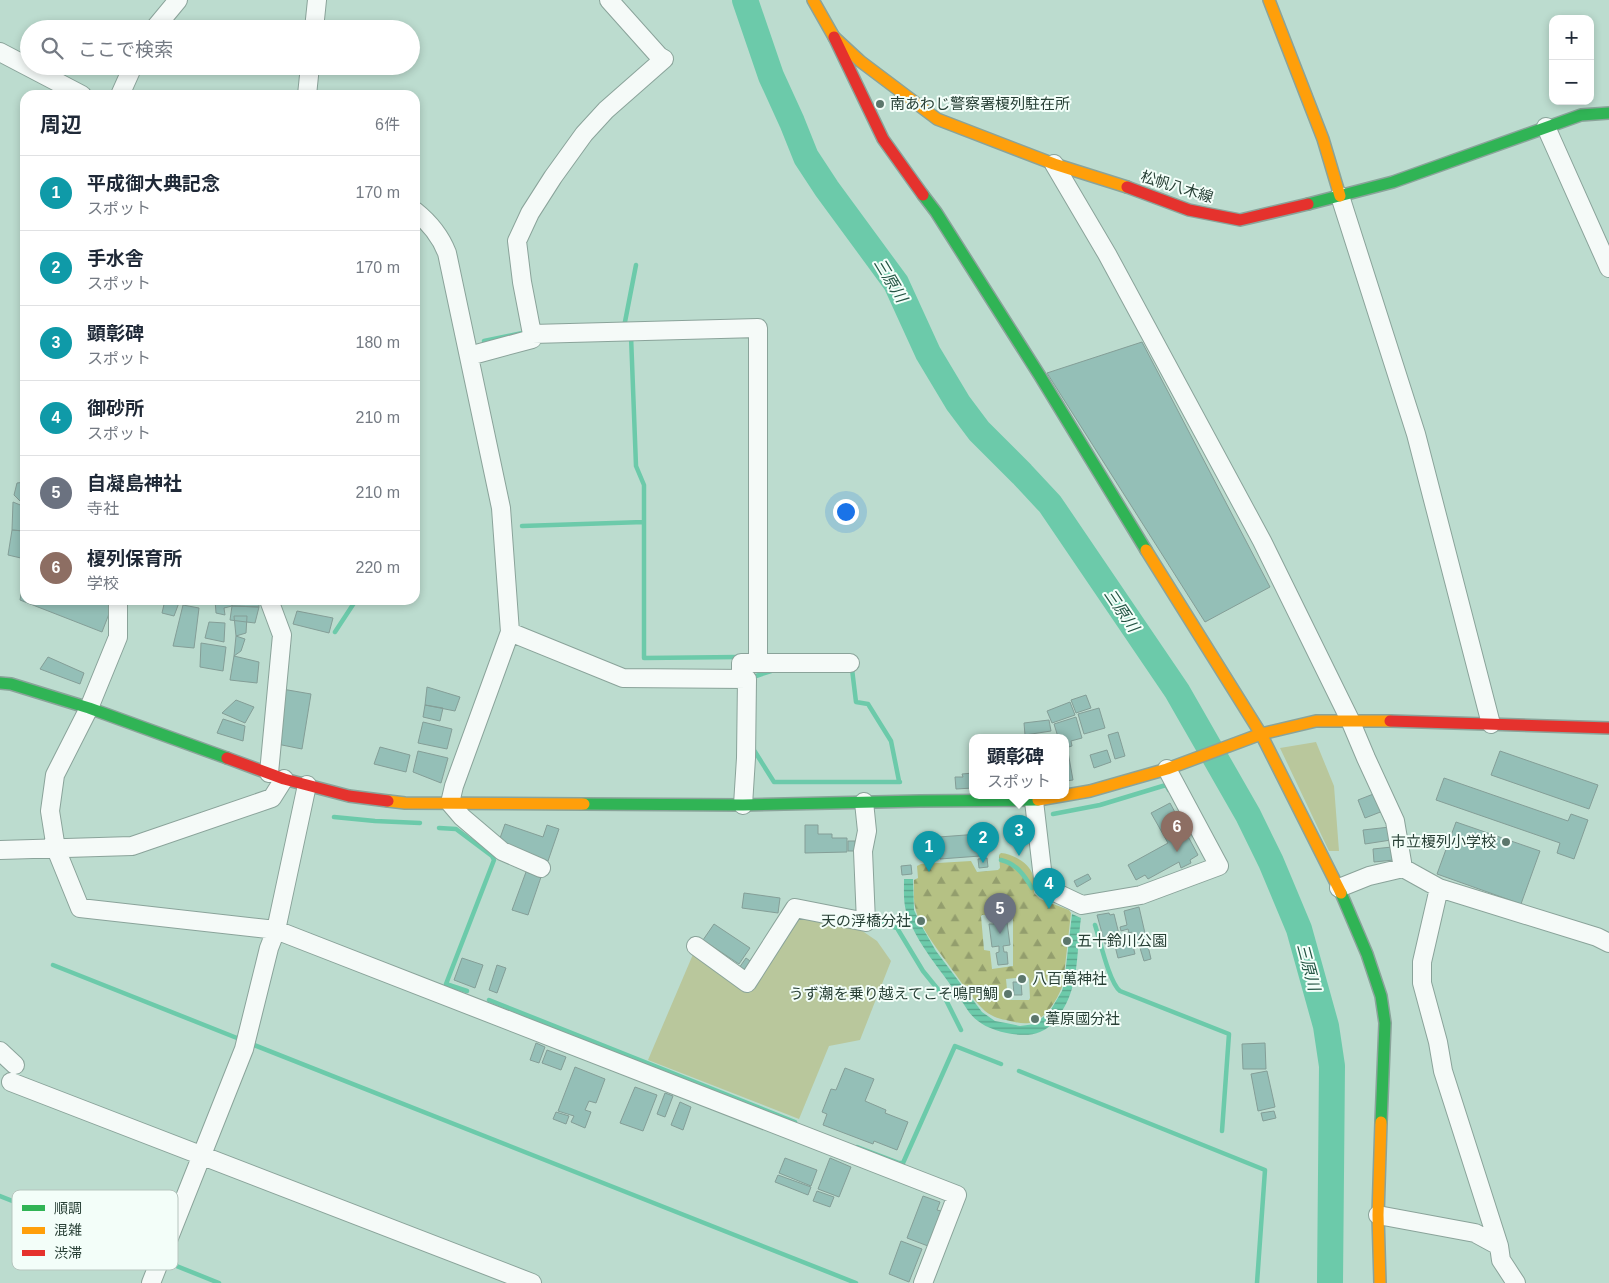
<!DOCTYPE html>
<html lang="ja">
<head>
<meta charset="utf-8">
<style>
	body { margin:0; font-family:Helvetica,"Noto Sans JP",sans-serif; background:#f2f2f3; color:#1f2937 }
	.controls { position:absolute; right:15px; top:15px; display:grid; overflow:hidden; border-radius:10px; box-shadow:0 2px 8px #0003 }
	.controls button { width:45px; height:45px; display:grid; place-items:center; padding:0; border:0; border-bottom:1px solid #e0e1e3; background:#fff; color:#1f2937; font:25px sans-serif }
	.you { position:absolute; left:845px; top:511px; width:18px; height:18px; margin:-12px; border:4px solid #fff; border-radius:50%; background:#1a73e8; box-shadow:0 0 0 8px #1a73e833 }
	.badge { display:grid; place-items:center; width:32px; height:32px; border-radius:50%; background:#111827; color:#fff; font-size:16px; font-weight:700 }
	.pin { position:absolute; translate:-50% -41px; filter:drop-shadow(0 1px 2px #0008) }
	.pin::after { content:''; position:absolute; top:26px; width:18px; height:15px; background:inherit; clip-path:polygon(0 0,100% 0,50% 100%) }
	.popup { position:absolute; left:969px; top:734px; width:100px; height:65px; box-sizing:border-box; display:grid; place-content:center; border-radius:10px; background:#fff; filter:drop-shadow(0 1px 4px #0005); font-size:16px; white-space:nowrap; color:#747a83 }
	.popup b { font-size:19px; color:#1f2937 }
	.popup::after { content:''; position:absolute; left:50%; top:100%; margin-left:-10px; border:10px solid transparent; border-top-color:#fff }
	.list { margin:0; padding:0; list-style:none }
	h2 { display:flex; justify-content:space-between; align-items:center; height:65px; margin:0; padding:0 20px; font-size:21px }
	h2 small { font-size:16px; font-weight:400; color:#747a83 }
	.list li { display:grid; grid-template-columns:32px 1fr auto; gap:15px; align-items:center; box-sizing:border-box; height:75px; padding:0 20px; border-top:1px solid #e0e1e3 }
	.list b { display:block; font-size:19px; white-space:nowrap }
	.list p { margin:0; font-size:16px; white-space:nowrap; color:#747a83 }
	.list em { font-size:16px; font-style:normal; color:#747a83 }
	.icon { flex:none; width:28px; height:28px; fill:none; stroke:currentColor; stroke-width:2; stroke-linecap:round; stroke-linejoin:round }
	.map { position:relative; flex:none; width:1609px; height:1283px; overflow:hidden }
	.search { position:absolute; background:#fff; box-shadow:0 2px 8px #0003; left:20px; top:20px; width:400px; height:55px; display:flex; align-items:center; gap:12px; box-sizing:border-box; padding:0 18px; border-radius:28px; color:#747a83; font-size:19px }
	.panel { position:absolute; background:#fff; box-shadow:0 2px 8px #0003; left:20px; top:90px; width:400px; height:515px; border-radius:15px }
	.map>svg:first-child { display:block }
	.green { fill:#b9c79c }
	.forest { fill:url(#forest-firs); fill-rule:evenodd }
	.water { fill:url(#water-rules) }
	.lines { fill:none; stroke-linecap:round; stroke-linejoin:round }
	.stream { stroke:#6ccaaa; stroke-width:4.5 }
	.river { stroke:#6ccaaa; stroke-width:26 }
	.building { fill:#94bfb7; stroke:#849e97 }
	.street-casing { stroke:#8aa39a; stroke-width:20 }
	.fast-casing { stroke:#8aa39a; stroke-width:14 }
	.slow-casing { stroke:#8aa39a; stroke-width:14 }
	.jam-casing { stroke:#8aa39a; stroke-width:14 }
	.street { stroke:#f5faf8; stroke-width:18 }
	.fast { stroke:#30b455; stroke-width:11 }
	.slow { stroke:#ff9f0a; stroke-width:11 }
	.jam { stroke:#e5322d; stroke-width:11 }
	.poi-dot { fill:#5c776c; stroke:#f3fef9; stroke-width:2 }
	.labels { text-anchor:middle; stroke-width:4; stroke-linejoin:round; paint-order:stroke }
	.poi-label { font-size:15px; fill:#284036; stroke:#f3fef9; text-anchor:start }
	.street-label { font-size:15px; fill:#284036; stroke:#f3fef9 }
	.water-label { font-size:16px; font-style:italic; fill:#245544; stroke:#f3fef9 }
	.key { fill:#f3fef9; stroke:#b6c5be; stroke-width:1 }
	.key-label { font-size:14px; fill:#284036 }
</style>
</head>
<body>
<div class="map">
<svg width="1609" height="1283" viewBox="0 0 1609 1283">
	<defs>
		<pattern id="forest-firs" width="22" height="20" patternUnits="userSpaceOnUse" patternTransform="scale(1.25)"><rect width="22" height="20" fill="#b5c184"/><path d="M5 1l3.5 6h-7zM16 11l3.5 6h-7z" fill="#939e6d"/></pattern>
		<pattern id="water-rules" width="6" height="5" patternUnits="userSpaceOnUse" patternTransform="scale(1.25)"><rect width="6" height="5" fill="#6ccaaa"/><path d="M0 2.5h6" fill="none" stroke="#59a58b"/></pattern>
	</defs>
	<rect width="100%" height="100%" fill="#bcdccf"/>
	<path class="green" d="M1316 742 1334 786 1339 851H1329L1280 748Z
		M796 916 858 928 877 941 891 961 860 1040 829 1046 799 1119 648 1060 694 952 749 993Z"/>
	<path class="forest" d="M1001 853C1013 854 1030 863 1033 876 1034 882 1034 888 1034 893L1040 899 1069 910 1071 913 1063 984C1058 999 1046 1020 1029 1023 1022 1024 1014 1022 1006 1020 999 1019 991 1016 985 1011 976 1003 969 992 961 982 948 963 922 932 916 911 913 901 914 890 914 880L918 878 917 866 921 864 971 861 977 872 998 870 1000 868 999 855ZM1013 914V966L992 969 990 951 984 950 981 916 982 915ZM1027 977 1029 978 1030 998 1029 1000H1008L1006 979Z"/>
	<path class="water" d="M904 879H913L914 910 921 925 936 951 982 1012 995 1021 1006 1023 1020 1026 1035 1024 1050 1011 1062 991 1064 984 1072 914 1081 918C1077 946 1079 979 1066 1004 1061 1014 1051 1028 1040 1032 1024 1039 991 1032 978 1021 969 1015 963 1002 957 994 940 969 918 945 908 917 903 905 904 892 904 879Z"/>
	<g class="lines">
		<path class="stream" d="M624 327 636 265
			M631 336 636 466 644 485V658L739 657
			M484 341 527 332
			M522 526 644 522
			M335 632 356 600
			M849 669H852L856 702 868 704 891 741 899 781
			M750 678 771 671
			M752 747 774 782H900
			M1053 814 1100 805 1166 785 1169 790
			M334 817 375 821 420 823
			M439 828 456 829 492 856 494 860 446 984 467 991
			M1001 860C1017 864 1024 875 1032 888
			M874 921 897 928 923 971 945 998 961 1030
			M1095 925C1100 940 1109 982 1120 991L1229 1034 1222 1131
			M53 965 242 1040
			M489 1000 795 1122
			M249 1043 856 1283
			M1019 1071 1265 1170 1257 1283
			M857 1147 899 1163H903L955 1046 1001 1064
			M0 1196 157 1258
			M164 1261 219 1283"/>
		<path class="river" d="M745 0 771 76 792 122 806 157 827 189 896 283 928 353 958 403 979 431 1022 474 1050 504 1177 691 1248 815 1271 862 1299 929 1326 1026 1332 1066 1330 1283"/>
	</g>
	<path class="building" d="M1142 342 1270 587 1205 622 1047 373Z
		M25 482V506L14 495 17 483Z
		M13 502 25 507 23 531 12 530Z
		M12 530 25 531V559L8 555Z
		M24 577 25 600H94L112 606 102 632 20 600Z
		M165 600H180L174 616 162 613Z
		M215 600H232V606L224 608 225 615 216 613Z
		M232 600H259V607L232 606Z
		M183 605 199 608 194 648 173 646Z
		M232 606 259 607 255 623 230 620Z
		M297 611 333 618 329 633 293 624Z
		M234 616H247L246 633 236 636Z
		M209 622 225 623 224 642 205 638Z
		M236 636 245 639 241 651 234 656Z
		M201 643 226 647 223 671 200 667Z
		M234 656 259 662 257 683 230 680Z
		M48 657 84 673 80 684 40 669Z
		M427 687 460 697 455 711 425 705Z
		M282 689 311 694 302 749 272 743Z
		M1086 695 1091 708 1076 713 1071 700Z
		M236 700 254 707 245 723 222 713Z
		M1070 702 1075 715 1052 723 1047 711Z
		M425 705 443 708 440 721 423 717Z
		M1099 708 1105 728 1084 734 1078 714Z
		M1076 717 1082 738 1071 741 1072 746 1065 748V737H1058L1054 724Z
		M223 719 245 726 243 741 217 733Z
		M1049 720 1051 731 1025 735 1024 723Z
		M423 722 452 729 447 749 418 743Z
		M1118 732 1125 756 1115 759 1108 735Z
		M380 747 410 755 406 772 374 764Z
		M1107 750 1111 762 1094 768 1090 755Z
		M418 751 448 758 441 783 413 772Z
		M1500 751 1598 785 1589 809 1491 775Z
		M1068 752 1073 780 1066 781 1065 783V753Z
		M973 773V788L956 789 955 777H963L962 774Z
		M1444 778 1568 821 1571 814 1588 820 1574 859 1557 853 1560 843 1436 800Z
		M1376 793 1383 811 1365 818 1358 800Z
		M1170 803 1198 855 1190 860 1191 863 1181 868 1179 862 1148 879 1145 875 1136 880 1128 865 1168 843 1151 813Z
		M1456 822 1540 851 1521 904 1437 874Z
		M505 824 543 837 547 825 559 829 548 861 502 845 499 841Z
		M805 825H818V834H832V838H847V852L805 853Z
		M1390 827 1391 840 1365 844 1363 830Z
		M979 834 980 856 940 859 939 837Z
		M848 841H855V851H848Z
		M1392 847 1394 860 1374 862 1373 849Z
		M987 858 988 867 979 868 978 859Z
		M911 865 912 874 902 875 901 866Z
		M526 872 541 877 528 915 512 910Z
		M1088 874 1091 879 1077 887 1074 881Z
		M744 893 780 898 778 913 742 908Z
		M1139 907 1147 942 1135 945 1132 932 1129 933 1128 929 1121 931 1120 927 1127 925 1124 911Z
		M1109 913 1110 915 1114 914 1120 938 1105 944 1097 915Z
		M1003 915 1004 923 1007 922 1010 945 1003 946 1004 952H1007L1008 964 998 965 996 953 999 952V946L992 947 989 924H994L993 916Z
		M714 924 750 948 739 964 703 940Z
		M1132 942 1135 954 1118 958 1115 946Z
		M1148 946 1151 959 1144 961 1140 948Z
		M462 958 483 965 475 988 454 980Z
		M746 958 753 963 746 973 739 968Z
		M497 965 506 968 497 993 489 990Z
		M1013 982H1021L1022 995H1014Z
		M536 1043 545 1047 539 1063 530 1060Z
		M1265 1043 1266 1069H1243L1242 1044Z
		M547 1050 566 1057 561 1070 542 1063Z
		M575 1067 605 1079 596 1103 589 1101 585 1110 591 1112 585 1128 571 1122 574 1116 558 1111Z
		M845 1068 874 1079 865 1101 886 1110 885 1113 908 1122 897 1150 874 1141 873 1144 823 1125 827 1114 822 1112 831 1089 836 1090Z
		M1267 1071 1275 1107 1258 1111 1251 1074Z
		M635 1087 657 1095 643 1131 620 1123Z
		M665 1093 673 1096 665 1117 657 1114Z
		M680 1102 691 1107 683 1130 671 1125Z
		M1274 1111 1276 1118 1263 1121 1261 1113Z
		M556 1112 569 1116 566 1124 553 1119Z
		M785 1158 817 1170 811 1186 779 1173Z
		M830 1158 851 1167 839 1197 818 1189Z
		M778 1175 811 1187 808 1195 775 1182Z
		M817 1191 834 1197 830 1207 813 1201Z
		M923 1196 940 1202 937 1210 941 1211 928 1246 907 1238Z
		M901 1241 922 1249 909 1282 889 1274Z"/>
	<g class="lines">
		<defs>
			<path id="street" d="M154 29 178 0
				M314 29 317 0
				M0 52 82 95
				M120 95 133 66
				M307 95 310 66
				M1546 127 1609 268
				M1054 164 1107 254 1262 541 1350 720 1366 758 1395 821 1403 868
				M1340 196 1416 434 1491 724
				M415 211C430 223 440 235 447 253L501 508 510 632 454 786 450 803 462 817 502 851 541 868
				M532 334 758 328V663
				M469 356 532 339V334L522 282 517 241 530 213 553 177 584 134 606 110 664 59 659 56 609 0
				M118 600V637L89 708 55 775 50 811 56 849 80 908 276 930 957 1195 923 1283
				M269 600 282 635 269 773
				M510 632 623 678 747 679 746 758 743 805
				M741 679V663H850
				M1034 801 1044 887 1082 905 1141 895 1219 866 1167 769
				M0 850 132 846 272 798 284 779
				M1339 888 1369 876 1403 868 1439 888 1597 937 1609 943
				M1439 888 1422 962V983L1438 1042 1443 1071 1499 1246
				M696 946 747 983 795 908 866 922 863 851 867 831 864 802
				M0 1051 15 1065
				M11 1082 532 1283
				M1378 1215 1475 1233 1499 1246 1501 1260 1516 1283
				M151 1283 244 1049 269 948 276 930 307 785"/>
			<path id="fast" d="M923 195 936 212 1040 376 1146 550
				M1308 204 1393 182 1581 115 1609 113
				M0 683 11 684 89 708 227 758
				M584 804 743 805 920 801 1038 800
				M1341 893 1367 954 1381 996 1385 1023 1381 1122"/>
			<path id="slow" d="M813 0 834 37 860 61 937 119 1054 164 1127 187
				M1269 0 1323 139 1340 196
				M1146 550 1261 734 1341 893
				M1038 800 1090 791 1167 769 1261 734 1316 721H1390
				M388 801 405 803 584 804
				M1380 1283 1378 1215 1381 1122"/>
			<path id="jam" d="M834 37 883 139 923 195
				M1127 187 1189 210 1240 220 1308 204
				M1390 721 1609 728
				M227 758 284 779 349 796 388 801"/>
		</defs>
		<use href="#street" class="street-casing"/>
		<use href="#fast" class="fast-casing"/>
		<use href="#slow" class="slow-casing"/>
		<use href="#jam" class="jam-casing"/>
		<use href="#street" class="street"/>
		<use href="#fast" class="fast"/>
		<use href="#slow" class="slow"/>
		<use href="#jam" class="jam"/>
	</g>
	<g class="poi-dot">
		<circle cx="880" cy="104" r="5"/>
		<circle cx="1506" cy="842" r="5"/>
		<circle cx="921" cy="921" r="5"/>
		<circle cx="1067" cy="941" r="5"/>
		<circle cx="1022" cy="979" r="5"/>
		<circle cx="1008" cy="994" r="5"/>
		<circle cx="1035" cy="1019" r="5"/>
	</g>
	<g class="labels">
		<g class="poi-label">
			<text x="890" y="109">南あわじ警察署榎列駐在所</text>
			<text x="1496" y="847" text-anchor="end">市立榎列小学校</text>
			<text x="911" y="926" text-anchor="end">天の浮橋分社</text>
			<text x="1077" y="946">五十鈴川公園</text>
			<text x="1032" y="984">八百萬神社</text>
			<text x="998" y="999" text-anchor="end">うず潮を乗り越えてこそ鳴門鯛</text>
			<text x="1045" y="1024">葦原國分社</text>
		</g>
		<g class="street-label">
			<text transform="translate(1177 187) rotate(17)" y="5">松帆八木線</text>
		</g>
		<g class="water-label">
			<text transform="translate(891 280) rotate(59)" y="6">三原川</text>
			<text transform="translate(1122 610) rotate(56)" y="6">三原川</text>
			<text transform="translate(1309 967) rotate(75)" y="6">三原川</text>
		</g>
	</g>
	<rect x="12" y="1190" width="166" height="80" rx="8" class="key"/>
	<rect x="22" y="1205" width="23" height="6" fill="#30b455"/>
	<rect x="22" y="1227" width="23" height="7" fill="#ff9f0a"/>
	<rect x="22" y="1250" width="23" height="6" fill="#e5322d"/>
	<g class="key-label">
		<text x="54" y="1213">順調</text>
		<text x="54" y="1235">混雑</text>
		<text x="54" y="1258">渋滞</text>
	</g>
</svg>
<div class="controls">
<button>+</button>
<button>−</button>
</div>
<div class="you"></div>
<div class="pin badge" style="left:929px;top:872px;background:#0f9aa8">1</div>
<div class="pin badge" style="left:983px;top:863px;background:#0f9aa8">2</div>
<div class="pin badge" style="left:1019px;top:856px;background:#0f9aa8">3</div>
<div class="popup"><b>顕彰碑</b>スポット</div>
<div class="pin badge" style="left:1049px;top:909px;background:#0f9aa8">4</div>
<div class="pin badge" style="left:1000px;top:934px;background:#6b7280">5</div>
<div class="pin badge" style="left:1177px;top:852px;background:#8d6e63">6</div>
<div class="search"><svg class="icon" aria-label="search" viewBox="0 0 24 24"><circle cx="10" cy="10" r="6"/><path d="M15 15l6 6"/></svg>ここで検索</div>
<section class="panel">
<h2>周辺<small>6件</small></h2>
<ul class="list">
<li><span class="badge" style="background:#0f9aa8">1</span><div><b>平成御大典記念</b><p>スポット</p></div><em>170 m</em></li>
<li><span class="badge" style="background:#0f9aa8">2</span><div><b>手水舎</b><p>スポット</p></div><em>170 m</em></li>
<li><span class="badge" style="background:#0f9aa8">3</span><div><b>顕彰碑</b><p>スポット</p></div><em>180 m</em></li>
<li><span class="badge" style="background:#0f9aa8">4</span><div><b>御砂所</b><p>スポット</p></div><em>210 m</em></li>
<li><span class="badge" style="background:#6b7280">5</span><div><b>自凝島神社</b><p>寺社</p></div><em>210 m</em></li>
<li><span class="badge" style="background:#8d6e63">6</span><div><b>榎列保育所</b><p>学校</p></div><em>220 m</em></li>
</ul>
</section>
</div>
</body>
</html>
